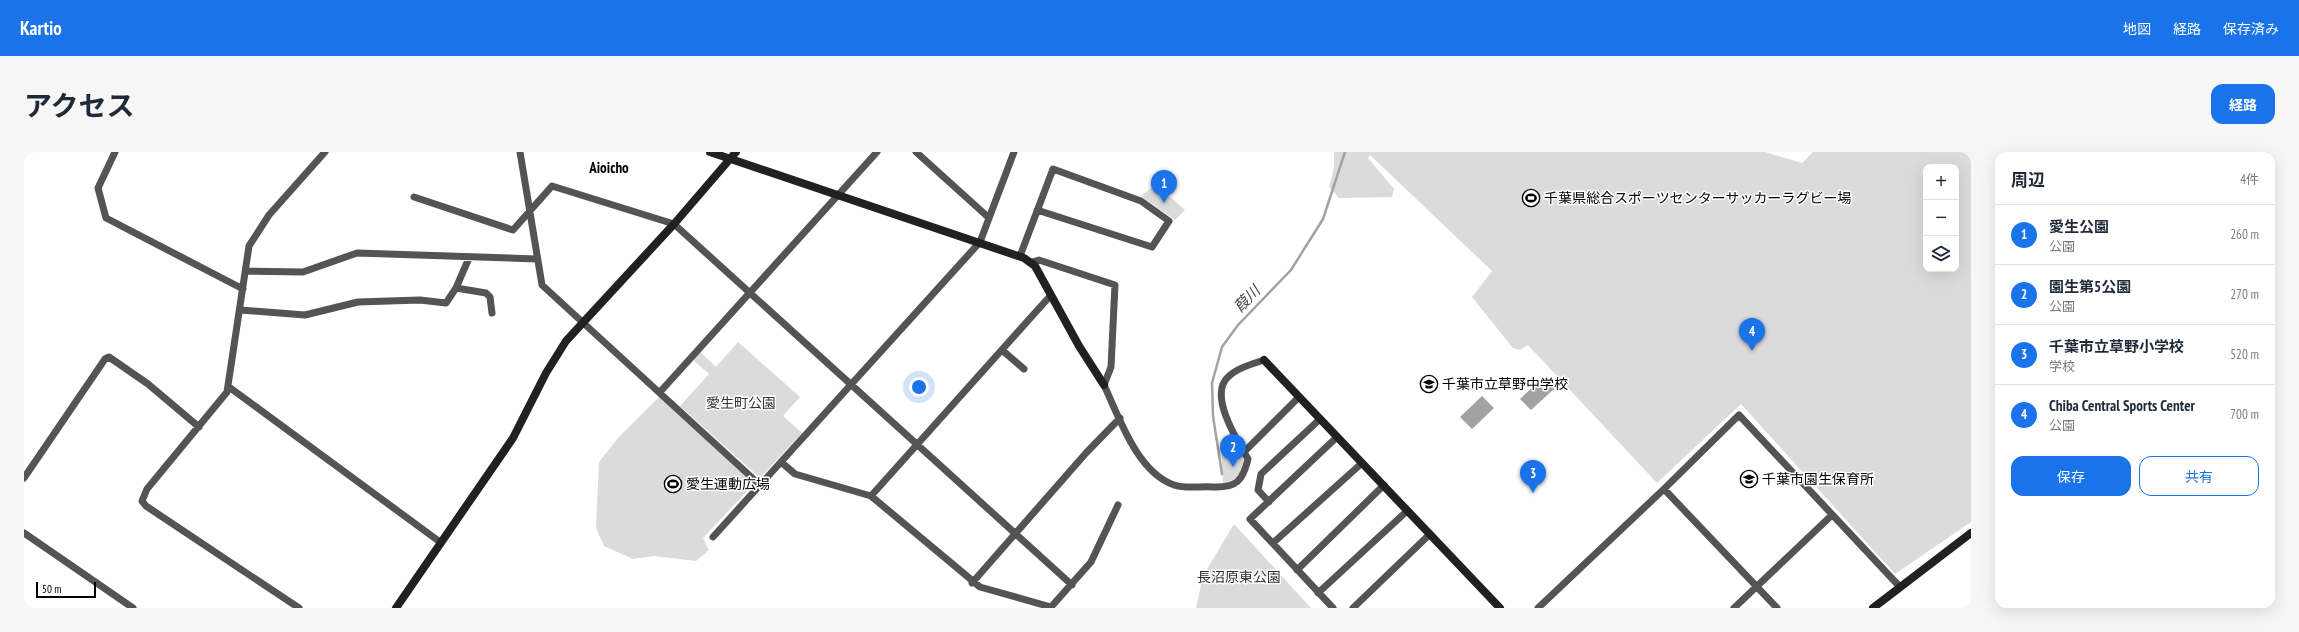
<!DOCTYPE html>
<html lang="ja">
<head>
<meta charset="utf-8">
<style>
	body { margin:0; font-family:"PT Sans Narrow","Noto Sans JP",sans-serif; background:#f6f6f7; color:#1f2937 }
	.controls { position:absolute; right:12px; top:12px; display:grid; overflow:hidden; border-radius:8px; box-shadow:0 4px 16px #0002 }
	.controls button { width:36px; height:36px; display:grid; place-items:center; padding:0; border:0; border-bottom:1px solid #e0e1e3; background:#fff; color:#1f2937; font:20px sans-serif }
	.scale { position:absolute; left:12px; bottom:10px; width:60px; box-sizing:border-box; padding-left:4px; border:2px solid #000; border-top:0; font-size:11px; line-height:14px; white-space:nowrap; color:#000; -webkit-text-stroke:3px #fff; paint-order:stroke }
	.you { position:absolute; left:895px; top:235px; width:14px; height:14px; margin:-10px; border:3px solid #fff; border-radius:50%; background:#1a73e8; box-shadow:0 0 0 6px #1a73e833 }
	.badge { display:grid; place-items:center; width:26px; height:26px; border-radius:50%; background:#1a73e8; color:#fff; font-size:13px; font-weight:700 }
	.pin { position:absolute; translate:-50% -33px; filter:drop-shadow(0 1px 2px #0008) }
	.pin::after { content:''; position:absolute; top:21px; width:14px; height:12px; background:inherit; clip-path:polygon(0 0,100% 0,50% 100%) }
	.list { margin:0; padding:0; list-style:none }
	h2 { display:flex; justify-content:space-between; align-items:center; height:52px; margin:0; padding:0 16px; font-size:17px }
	h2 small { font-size:13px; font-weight:400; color:#747a83 }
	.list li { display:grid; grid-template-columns:26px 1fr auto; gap:12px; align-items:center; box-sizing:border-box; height:60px; padding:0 16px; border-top:1px solid #e0e1e3 }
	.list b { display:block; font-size:15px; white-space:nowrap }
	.list p { margin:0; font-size:13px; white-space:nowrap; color:#747a83 }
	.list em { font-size:13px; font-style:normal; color:#747a83 }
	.actions { display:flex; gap:8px; padding:12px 16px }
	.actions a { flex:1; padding:9px 0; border:1px solid #1a73e8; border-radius:12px; text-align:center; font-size:14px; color:#1a73e8 }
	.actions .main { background:#1a73e8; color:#fff }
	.icon { flex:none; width:22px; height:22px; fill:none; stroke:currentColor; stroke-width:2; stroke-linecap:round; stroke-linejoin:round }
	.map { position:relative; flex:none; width:1947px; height:456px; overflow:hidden; border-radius:12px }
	header { display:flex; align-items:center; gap:24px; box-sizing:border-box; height:56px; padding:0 20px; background:#1a73e8; color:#fff }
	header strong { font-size:19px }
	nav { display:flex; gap:22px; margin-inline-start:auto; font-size:14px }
	.intro { display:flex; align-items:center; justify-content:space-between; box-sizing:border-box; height:96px; padding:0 24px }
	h1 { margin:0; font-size:28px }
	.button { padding:10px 18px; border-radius:12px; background:#1a73e8; color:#fff; font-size:14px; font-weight:700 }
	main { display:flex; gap:24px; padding:0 24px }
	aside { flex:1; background:#fff; border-radius:12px; box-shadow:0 4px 16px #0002 }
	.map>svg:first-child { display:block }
	.green { fill:#dbdbdb; fill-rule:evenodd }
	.water { fill:#a2a2a2 }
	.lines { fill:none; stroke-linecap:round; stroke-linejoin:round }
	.stream { stroke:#a2a2a2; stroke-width:2.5 }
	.street { stroke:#545454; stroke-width:7 }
	.secondary { stroke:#212121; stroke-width:8 }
	.labels { text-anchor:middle; stroke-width:3; stroke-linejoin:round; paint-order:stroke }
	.poi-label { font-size:14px; fill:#000; stroke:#fff; text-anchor:start }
	.park-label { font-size:14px; fill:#323232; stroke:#fff }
	.neighbourhood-label { font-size:15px; font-weight:bold; fill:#000; stroke:#fff }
	.water-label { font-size:15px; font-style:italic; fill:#434343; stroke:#fff }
</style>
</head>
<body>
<header>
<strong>Kartio</strong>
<nav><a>地図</a><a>経路</a><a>保存済み</a></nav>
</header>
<div class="intro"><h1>アクセス</h1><a class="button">経路</a></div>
<main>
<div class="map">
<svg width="1947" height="456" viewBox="0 0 1947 456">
	<rect width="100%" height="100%" fill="#fff"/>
	<path class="green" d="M1310 0H1741L1778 11 1789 0H1947V370L1871 422 1717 252 1633 331 1504 193 1496 198 1489 196 1448 145 1468 119 1346 3 1344 6 1370 37 1368 45 1315 46 1305 35 1310 16ZM1902 15H1932V117H1902Z
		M1132 32 1161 58 1151 68 1117 44Z
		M714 190 776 245 759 264 778 281 736 326 656 254 685 222 669 208 676 200 692 215Z
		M636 244 725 327 724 338 679 386 685 398 672 409 630 404 609 407 580 394 572 376 575 310 594 286Z
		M1197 291 1213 294C1225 313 1221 325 1199 332Z
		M1210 372 1287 456H1172L1179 424Z"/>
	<path class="water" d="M1519 225 1530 237 1507 258 1496 247Z
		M1458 244 1470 256 1448 277 1436 265Z"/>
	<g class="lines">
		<path class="stream" d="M1198 322 1189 264 1188 231 1198 195 1214 173 1267 118 1299 67 1321 0"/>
		<path class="street" d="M91 0 74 36 82 66 219 137
			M496 0 518 133 736 333
			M892 0 964 65
			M390 45 489 78 528 34 650 72 1048 433
			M996 104 1029 17 1117 49 1145 69 1128 95 1013 58
			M1008 110 1015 108 1091 133 1087 215 1080 233C1095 265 1113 320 1150 333 1161 337 1177 334 1189 335 1212 336 1219 329 1224 307 1214 290 1184 243 1204 225 1213 216 1228 212 1240 208
			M222 119 279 120 333 101 513 107
			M432 136 462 141 466 145 468 161
			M216 158 281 163 334 150 396 148 422 151 432 136 445 106
			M978 198 1000 217
			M205 235 416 390
			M636 240 853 0
			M1220 300 1275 245
			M757 310 771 322 847 344 956 435 1027 455 1067 410 1094 353
			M0 326 81 207 85 205 124 232 175 275
			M1640 337 1753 456
			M847 344 1027 143
			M1245 350 1234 338 1237 322 1296 267
			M0 381 109 456
			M689 385 956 90 990 0
			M1249 391 1338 311
			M1273 418 1360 333
			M948 431 1062 301 1096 266
			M1294 441 1383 359
			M275 456 122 354 118 349 123 337 203 240 225 94 245 63 301 0
			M1309 456 1226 367 1313 285
			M1329 456 1406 382
			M1514 456 1640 337 1715 263 1876 435
			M1710 456 1808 363"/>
		<path class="secondary" d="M686 0 1000 106 1011 114 1055 194 1080 233
			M1240 208 1476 456
			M372 456 489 286 522 221 542 189 650 72 712 0
			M1849 456 1947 381"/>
	</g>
	<defs>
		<symbol id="stadium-ring" viewBox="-11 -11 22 22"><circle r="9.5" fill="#fff" stroke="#000" stroke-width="1.5"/><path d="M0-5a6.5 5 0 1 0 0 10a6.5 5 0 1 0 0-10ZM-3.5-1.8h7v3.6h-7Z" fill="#000"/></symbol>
		<symbol id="school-ring" viewBox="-11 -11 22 22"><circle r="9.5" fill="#fff" stroke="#000" stroke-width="1.5"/><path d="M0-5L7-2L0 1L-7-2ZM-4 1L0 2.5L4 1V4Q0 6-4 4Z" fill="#000"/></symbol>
	</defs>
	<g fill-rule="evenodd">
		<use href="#stadium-ring" x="1497" y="36" width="20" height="20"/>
		<use href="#school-ring" x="1395" y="222" width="20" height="20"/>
		<use href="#school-ring" x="1715" y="317" width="20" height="20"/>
		<use href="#stadium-ring" x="639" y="322" width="20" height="20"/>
	</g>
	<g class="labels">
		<g class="poi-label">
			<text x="1520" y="51">千葉県総合スポーツセンターサッカーラグビー場</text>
			<text x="1418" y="237">千葉市立草野中学校</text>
			<text x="1738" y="332">千葉市園生保育所</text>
			<text x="662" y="337">愛生運動広場</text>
		</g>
		<g class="park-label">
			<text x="717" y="256">愛生町公園</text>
			<text x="1215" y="430">長沼原東公園</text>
		</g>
		<g class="neighbourhood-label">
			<text x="585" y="21">Aioicho</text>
		</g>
		<g class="water-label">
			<text transform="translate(1223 147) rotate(-46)" y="5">葭川</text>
		</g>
	</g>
</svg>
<div class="controls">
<button>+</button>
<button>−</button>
<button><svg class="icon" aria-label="layers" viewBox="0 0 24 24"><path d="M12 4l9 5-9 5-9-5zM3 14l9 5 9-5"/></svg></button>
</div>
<div class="scale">50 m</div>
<div class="you"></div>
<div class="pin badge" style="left:1140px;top:51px">1</div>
<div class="pin badge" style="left:1209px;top:315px">2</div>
<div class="pin badge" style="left:1509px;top:341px">3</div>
<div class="pin badge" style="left:1728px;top:199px">4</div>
</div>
<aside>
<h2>周辺<small>4件</small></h2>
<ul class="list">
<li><span class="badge">1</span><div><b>愛生公園</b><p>公園</p></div><em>260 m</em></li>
<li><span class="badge">2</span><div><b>園生第5公園</b><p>公園</p></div><em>270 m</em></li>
<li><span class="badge">3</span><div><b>千葉市立草野小学校</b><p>学校</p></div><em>520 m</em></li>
<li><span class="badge">4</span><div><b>Chiba Central Sports Center</b><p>公園</p></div><em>700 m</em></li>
</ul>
<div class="actions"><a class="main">保存</a><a>共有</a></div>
</aside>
</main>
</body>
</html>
